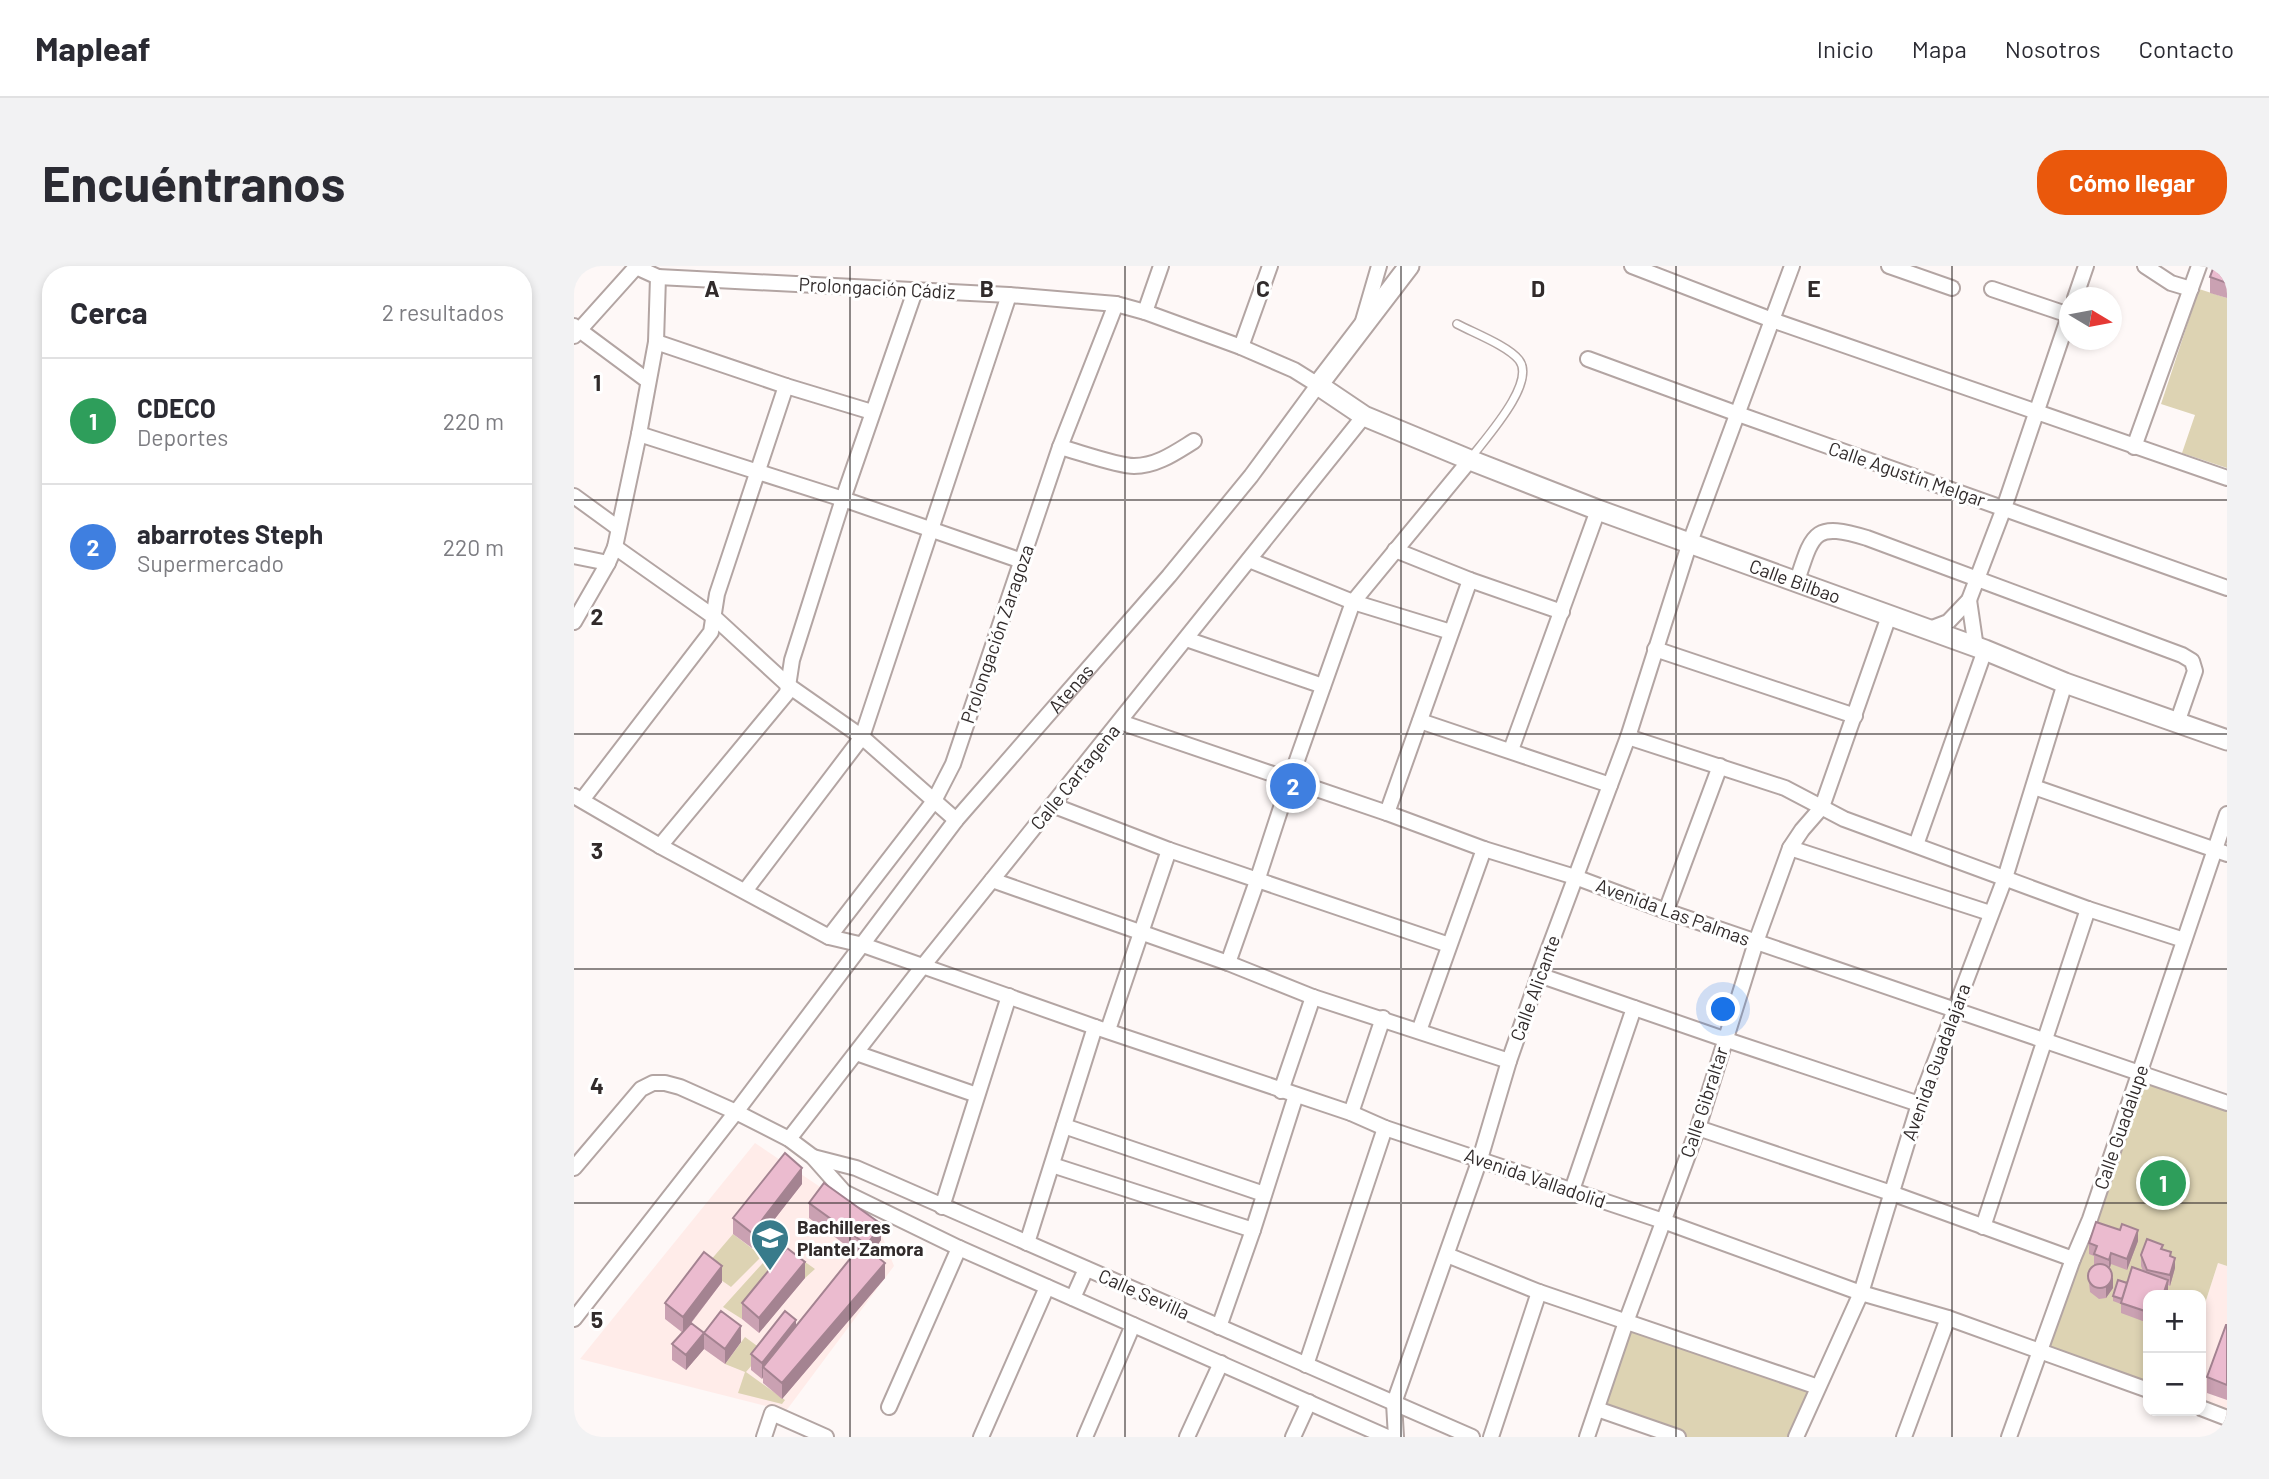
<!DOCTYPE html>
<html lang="es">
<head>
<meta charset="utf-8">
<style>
	body { margin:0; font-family:Barlow,sans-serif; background:#f2f2f3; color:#2b2b33 }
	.controls { position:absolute; right:21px; bottom:21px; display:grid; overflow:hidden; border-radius:14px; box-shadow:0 4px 10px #0003 }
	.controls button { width:63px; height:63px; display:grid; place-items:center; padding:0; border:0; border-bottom:2px solid #e1e1e2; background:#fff; color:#2b2b33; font:35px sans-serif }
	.compass { position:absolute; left:1485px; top:21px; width:63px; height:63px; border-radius:50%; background:#fff; box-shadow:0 4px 10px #0003; rotate:100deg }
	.you { position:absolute; left:1150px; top:744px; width:24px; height:24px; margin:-18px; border:5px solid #fff; border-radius:50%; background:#1a73e8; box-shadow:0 0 0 10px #1a73e833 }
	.badge { display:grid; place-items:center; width:46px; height:46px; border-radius:50%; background:#ea580c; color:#fff; font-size:23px; font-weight:700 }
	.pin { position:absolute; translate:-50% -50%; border:4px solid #fff; box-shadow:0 2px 7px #0006 }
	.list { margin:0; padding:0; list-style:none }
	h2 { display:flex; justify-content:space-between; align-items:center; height:91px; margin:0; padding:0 28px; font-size:30px }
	h2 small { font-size:23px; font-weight:400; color:#7c7c81 }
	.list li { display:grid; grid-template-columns:46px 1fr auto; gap:21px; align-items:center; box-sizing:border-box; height:126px; padding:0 28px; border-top:2px solid #e1e1e2 }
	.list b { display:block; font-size:26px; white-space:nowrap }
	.list p { margin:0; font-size:23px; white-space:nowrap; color:#7c7c81 }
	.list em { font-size:23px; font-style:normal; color:#7c7c81 }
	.map { position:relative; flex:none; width:1653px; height:1171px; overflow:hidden; border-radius:28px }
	header { display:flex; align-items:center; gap:42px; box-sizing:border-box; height:98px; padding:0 35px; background:#fff; border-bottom:2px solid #e1e1e2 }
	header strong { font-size:33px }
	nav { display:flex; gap:38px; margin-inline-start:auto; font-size:24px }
	.intro { display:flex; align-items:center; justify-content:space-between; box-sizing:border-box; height:168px; padding:0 42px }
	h1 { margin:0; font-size:49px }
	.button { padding:18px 32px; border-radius:28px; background:#ea580c; color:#fff; font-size:24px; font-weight:700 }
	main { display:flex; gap:42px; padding:0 42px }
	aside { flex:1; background:#fff; border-radius:28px; box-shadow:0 4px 10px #0003 }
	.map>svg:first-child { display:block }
	.built { fill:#ffece9 }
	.green { fill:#ddd3b3 }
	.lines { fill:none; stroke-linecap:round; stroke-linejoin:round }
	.lane-casing { stroke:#b3a5a3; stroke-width:10 }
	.street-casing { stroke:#b3a5a3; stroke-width:18 }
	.secondary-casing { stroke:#b3a5a3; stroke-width:23 }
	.lane { stroke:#fff; stroke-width:7 }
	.street { stroke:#fff; stroke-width:14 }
	.secondary { stroke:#fff; stroke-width:19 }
	.wall { fill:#caa1b2 }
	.shaded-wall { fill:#a48391 }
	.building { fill:#ebbbcf; stroke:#a48391; stroke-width:2 }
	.grid { fill:none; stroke:#312b2b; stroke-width:2; stroke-opacity:0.55 }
	.labels { text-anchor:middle; stroke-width:6; stroke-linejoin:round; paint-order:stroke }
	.street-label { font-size:19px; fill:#312b2b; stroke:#fff }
	.poi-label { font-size:19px; font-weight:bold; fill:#312b2b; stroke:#fff; text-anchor:start }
	.grid-label { font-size:23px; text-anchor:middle; font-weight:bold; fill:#312b2b; stroke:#fff; stroke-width:6; stroke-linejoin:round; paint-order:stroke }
</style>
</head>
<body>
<header>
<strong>Mapleaf</strong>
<nav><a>Inicio</a><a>Mapa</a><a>Nosotros</a><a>Contacto</a></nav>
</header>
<div class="intro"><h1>Encuéntranos</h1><a class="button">Cómo llegar</a></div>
<main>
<aside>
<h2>Cerca<small>2 resultados</small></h2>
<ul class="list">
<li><span class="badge" style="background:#2e9e5b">1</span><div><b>CDECO</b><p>Deportes</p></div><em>220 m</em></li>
<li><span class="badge" style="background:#3f7fe0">2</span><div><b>abarrotes Steph</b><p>Supermercado</p></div><em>220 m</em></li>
</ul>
</aside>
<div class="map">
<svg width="1653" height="1171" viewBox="0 0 1653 1171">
	<rect width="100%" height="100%" fill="#fef8f7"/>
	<path class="built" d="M181 877 304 960 320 1000 212 1145 6 1093Z
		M1644 997 1653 1000V1151L1627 1142V1050Z"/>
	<path class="green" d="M1625 23 1653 32V202L1608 187 1621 149 1587 138Z
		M1565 808 1653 838V1000L1644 997 1627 1050V1029H1574V1124L1466 1085Z
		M159 968 188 990 157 1021 130 1002Z
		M206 978 241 1003 231 1012 168 1053 149 1041Z
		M1052 1056 1244 1121 1222 1171H1104L1023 1143Z
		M171 1071 190 1085 172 1106 211 1134 208 1138 164 1127 171 1106 151 1098Z"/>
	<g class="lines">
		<defs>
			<path id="lane" d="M883 58C900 67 934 80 945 94 963 117 910 174 896 193"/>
			<g id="street">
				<path d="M1058 0 1198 54 1653 212"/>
				<path d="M1315 0 1378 22"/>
				<path d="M1571 0 1597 17 1617 23"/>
				<path d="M1418 23 1495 49"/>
				<path d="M1501 32 1512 0"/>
				<path d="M571 46 587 0"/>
				<path d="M789 55 805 0"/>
				<path d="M0 60 74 115"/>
				<path d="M0 70 62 1"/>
				<path d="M82 76 212 120 298 146"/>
				<path d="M667 81 696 0"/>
				<path d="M1014 93 1164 148 1653 322"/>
				<path d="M65 168 269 233 448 295"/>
				<path d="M486 181C505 186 544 200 560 200 583 200 602 186 620 175"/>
				<path d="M1560 181 1625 0"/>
				<path d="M0 230 44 262"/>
				<path d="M41 281 140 351 215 420 288 471 382 554"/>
				<path d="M821 284 896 314 988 346"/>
				<path d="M0 290 34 297"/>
				<path d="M675 294 779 336 877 366"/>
				<path d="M1223 315C1239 266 1240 256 1293 272L1608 389 1618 395 1621 405 1603 457"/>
				<path d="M1395 334 1402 382"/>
				<path d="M0 356 34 297 41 281 65 168 82 76 84 11 62 1"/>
				<path d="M1353 364 1374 356 1395 334 1430 242 1496 47"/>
				<path d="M612 373 749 420"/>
				<path d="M1081 383 1281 450"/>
				<path d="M846 455 1036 519"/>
				<path d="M546 456 813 547 910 583 1001 611 1092 645 1653 837"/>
				<path d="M1054 471 1211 522 1270 553 1514 643 1610 674"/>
				<path d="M937 484 1024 244"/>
				<path d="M1460 521 1653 588"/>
				<path d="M0 530 86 580 255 671 289 679 521 761 777 847 811 862 1089 955 1287 1027 1374 1052 1574 1124"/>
				<path d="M8 534 137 366 143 328 212 120"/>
				<path d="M478 539 595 584 875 679"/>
				<path d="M813 547 896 314"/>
				<path d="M1342 579 1411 384"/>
				<path d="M86 580 213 427 218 394 269 233 341 25"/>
				<path d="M1216 582 1416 647"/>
				<path d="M418 614 654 697 739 731 935 795"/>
				<path d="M171 625 288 471 435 29"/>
				<path d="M1092 645 1146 500"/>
				<path d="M255 671 360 535 379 498 486 181 542 38"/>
				<path d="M654 697 683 615 716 514 779 336 896 194"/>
				<path d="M965 709 1150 773 1345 838"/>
				<path d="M534 764 595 584"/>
				<path d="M845 765 910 583"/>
				<path d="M282 787 403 829"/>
				<path d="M707 825 739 731"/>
				<path d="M777 847 809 752"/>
				<path d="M490 860 690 928"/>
				<path d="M1124 862 1317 927 1499 993"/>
				<path d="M215 873 349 700 790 150"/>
				<path d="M239 891 282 902 898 1171"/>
				<path d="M478 899 679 964"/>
				<path d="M0 902 67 823 79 817H91L106 821 162 846 215 873 239 891 270 926 385 982 813 1171"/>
				<path d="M998 924 1060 742"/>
				<path d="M368 941 435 730"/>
				<path d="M1409 961 1514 643"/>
				<path d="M453 977 521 761"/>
				<path d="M873 989 965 1026 1244 1121"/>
				<path d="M499 1032 512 1003"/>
				<path id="s1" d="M0 1053 162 846 382 554 595 310 677 210 744 119 720 104 667 81 571 46 542 38 435 29 84 11"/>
				<path d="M645 1061 679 964 722 829"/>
				<path d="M732 1099 811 862"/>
				<path d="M315 1141 385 982"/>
				<path d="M1627 1142 1653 1152"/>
				<path d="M1023 1143 1104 1171"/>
				<path d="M190 1171 198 1147 252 1171"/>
				<path d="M407 1171 473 1021"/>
				<path d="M511 1171 559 1059"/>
				<path d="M613 1171 647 1097"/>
				<path d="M719 1171 735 1136"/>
				<path d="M822 1171 820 1137 906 893 935 795 965 709 1054 471 1116 276 1218 0"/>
				<path d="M917 1171 965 1026"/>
				<path d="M1013 1171 1052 1056 1124 862 1182 676 1216 582 1228 564 1248 541 1315 350"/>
				<path d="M1222 1171 1287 1027 1345 838 1431 612 1491 417"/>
				<path d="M1330 1171 1374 1052"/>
				<path d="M1435 1171 1499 993 1516 953 1653 548"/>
			</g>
			<g id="secondary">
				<path id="s2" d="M835 0 744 119 790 150 896 194 1024 244 1411 384 1491 417 1653 474"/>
			</g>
		</defs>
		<use href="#lane" class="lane-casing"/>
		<use href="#street" class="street-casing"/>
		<use href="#secondary" class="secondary-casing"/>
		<use href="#lane" class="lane"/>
		<use href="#street" class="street"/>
		<use href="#secondary" class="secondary"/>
	</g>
	<path class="wall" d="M1653 0V32L1636 27V11Z
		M228 918 178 982 159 968V952Z
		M235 937 307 974 298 987 311 1012 208 1133 189 1117V1111L188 1113 177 1104V1088L222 1060 281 986 235 952Z
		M1564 975 1553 1004 1537 998 1536 1002 1539 1022 1532 1032 1525 1033 1516 1026 1514 1008 1522 1000 1520 999V990L1515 988V977Z
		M1589 984 1597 990 1601 1002 1596 1020 1594 1019V1024L1574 1029V1057L1547 1047V1038L1539 1035V1030L1569 1005 1567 1000V989Z
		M231 1012 185 1067 168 1053V1037Z
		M148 1016 115 1060 130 1083 112 1104 98 1094V1078L109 1067 91 1053V1037Z
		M1653 1059V1134L1633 1127V1111Z
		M130 1067 167 1076 151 1098 130 1083Z"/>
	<path class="shaded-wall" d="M228 902V918L178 982V967Z
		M307 958V974L293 994V979Z
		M1564 964V975L1553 1004V993Z
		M1537 987V998L1535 1004V994Z
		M1601 992V1002L1596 1020V1009Z
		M231 996V1012L185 1067V1052Z
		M311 997V1012L208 1133V1117Z
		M148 1000V1016L109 1067V1051Z
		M1539 1011V1022L1532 1032V1021Z
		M1594 1014V1024L1593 1029H1589Z
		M222 1054V1070L189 1101V1111L188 1113V1097Z
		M167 1060V1076L151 1098V1083Z
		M130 1067V1083L112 1104V1089Z"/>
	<path class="building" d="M1640 0H1653V17L1636 11Z
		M211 887 228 902 178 967 159 952Z
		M250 917 307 958 293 979 235 937Z
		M1522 956 1546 964 1548 958 1564 964 1553 993 1537 987 1535 994 1520 988 1523 980 1515 977Z
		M1573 973 1589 979 1587 983 1597 986 1596 990 1601 992 1596 1009 1573 1004 1567 989Z
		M288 978 311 997 208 1117 189 1101Z
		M213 982 231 996 185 1052 168 1037Z
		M130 986 148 1000 109 1051 91 1037Z
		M1514 1010a12 12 0 1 1 24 0a12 12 0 1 1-24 0Z
		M1558 1001 1594 1014 1589 1029H1574V1046L1547 1037Z
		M1544 1014 1553 1017 1548 1033 1539 1030Z
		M147 1045 167 1060 151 1083 130 1067Z
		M211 1045 222 1054 188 1097 177 1088Z
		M117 1057 130 1067 112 1089 98 1078Z
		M1652 1059H1653V1119L1633 1111Z"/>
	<path class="grid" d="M276 0V1171M551 0V1171M827 0V1171M1102 0V1171M1378 0V1171M0 234H1653M0 468H1653M0 703H1653M0 937H1653"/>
	<defs>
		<symbol id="school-pin" viewBox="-11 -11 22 30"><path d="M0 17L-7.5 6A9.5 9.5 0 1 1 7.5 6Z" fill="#387b8b" stroke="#fff"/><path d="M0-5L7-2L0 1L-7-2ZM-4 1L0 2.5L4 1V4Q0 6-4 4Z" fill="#fff"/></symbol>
	</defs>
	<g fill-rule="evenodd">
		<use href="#school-pin" x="174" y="950" width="44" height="60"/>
	</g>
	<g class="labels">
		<g class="street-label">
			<text transform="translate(303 22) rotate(3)" y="7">Prolongación Cádiz</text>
			<text transform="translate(1333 208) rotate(19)" y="7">Calle Agustín Melgar</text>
			<text dy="7" stroke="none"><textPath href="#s2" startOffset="667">Calle Bilbao</textPath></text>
			<text transform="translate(423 368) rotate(-71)" y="7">Prolongación Zaragoza</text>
			<text dy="7" stroke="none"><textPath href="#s1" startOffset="803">Atenas</textPath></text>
			<text transform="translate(501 511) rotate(-51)" y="7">Calle Cartagena</text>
			<text transform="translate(1099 646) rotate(20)" y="7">Avenida Las Palmas</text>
			<text transform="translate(961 722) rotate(-70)" y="7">Calle Alicante</text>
			<text transform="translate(1362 796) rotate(-70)" y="7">Avenida Guadalajara</text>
			<text transform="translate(1130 836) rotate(-72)" y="7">Calle Gibraltar</text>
			<text transform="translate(1547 861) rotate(-71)" y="7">Calle Guadalupe</text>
			<text transform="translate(961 912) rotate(19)" y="7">Avenida Valladolid</text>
			<text transform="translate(570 1028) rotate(24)" y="7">Calle Sevilla</text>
		</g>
		<g class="poi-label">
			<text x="223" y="968">Bachilleres<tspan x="223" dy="22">Plantel Zamora</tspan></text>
		</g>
	</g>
	<g class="grid-label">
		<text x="138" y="31">A</text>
		<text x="413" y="31">B</text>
		<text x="689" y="31">C</text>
		<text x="964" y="31">D</text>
		<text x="1240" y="31">E</text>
		<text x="23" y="125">1</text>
		<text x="23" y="359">2</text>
		<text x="23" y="593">3</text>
		<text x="23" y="828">4</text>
		<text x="23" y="1062">5</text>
	</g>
</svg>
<div class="controls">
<button>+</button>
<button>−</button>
</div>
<svg class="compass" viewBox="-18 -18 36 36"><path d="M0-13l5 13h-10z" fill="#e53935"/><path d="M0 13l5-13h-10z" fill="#7c7c81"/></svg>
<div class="you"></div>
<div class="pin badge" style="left:1589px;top:917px;background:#2e9e5b">1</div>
<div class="pin badge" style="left:719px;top:520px;background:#3f7fe0">2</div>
</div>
</main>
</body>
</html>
